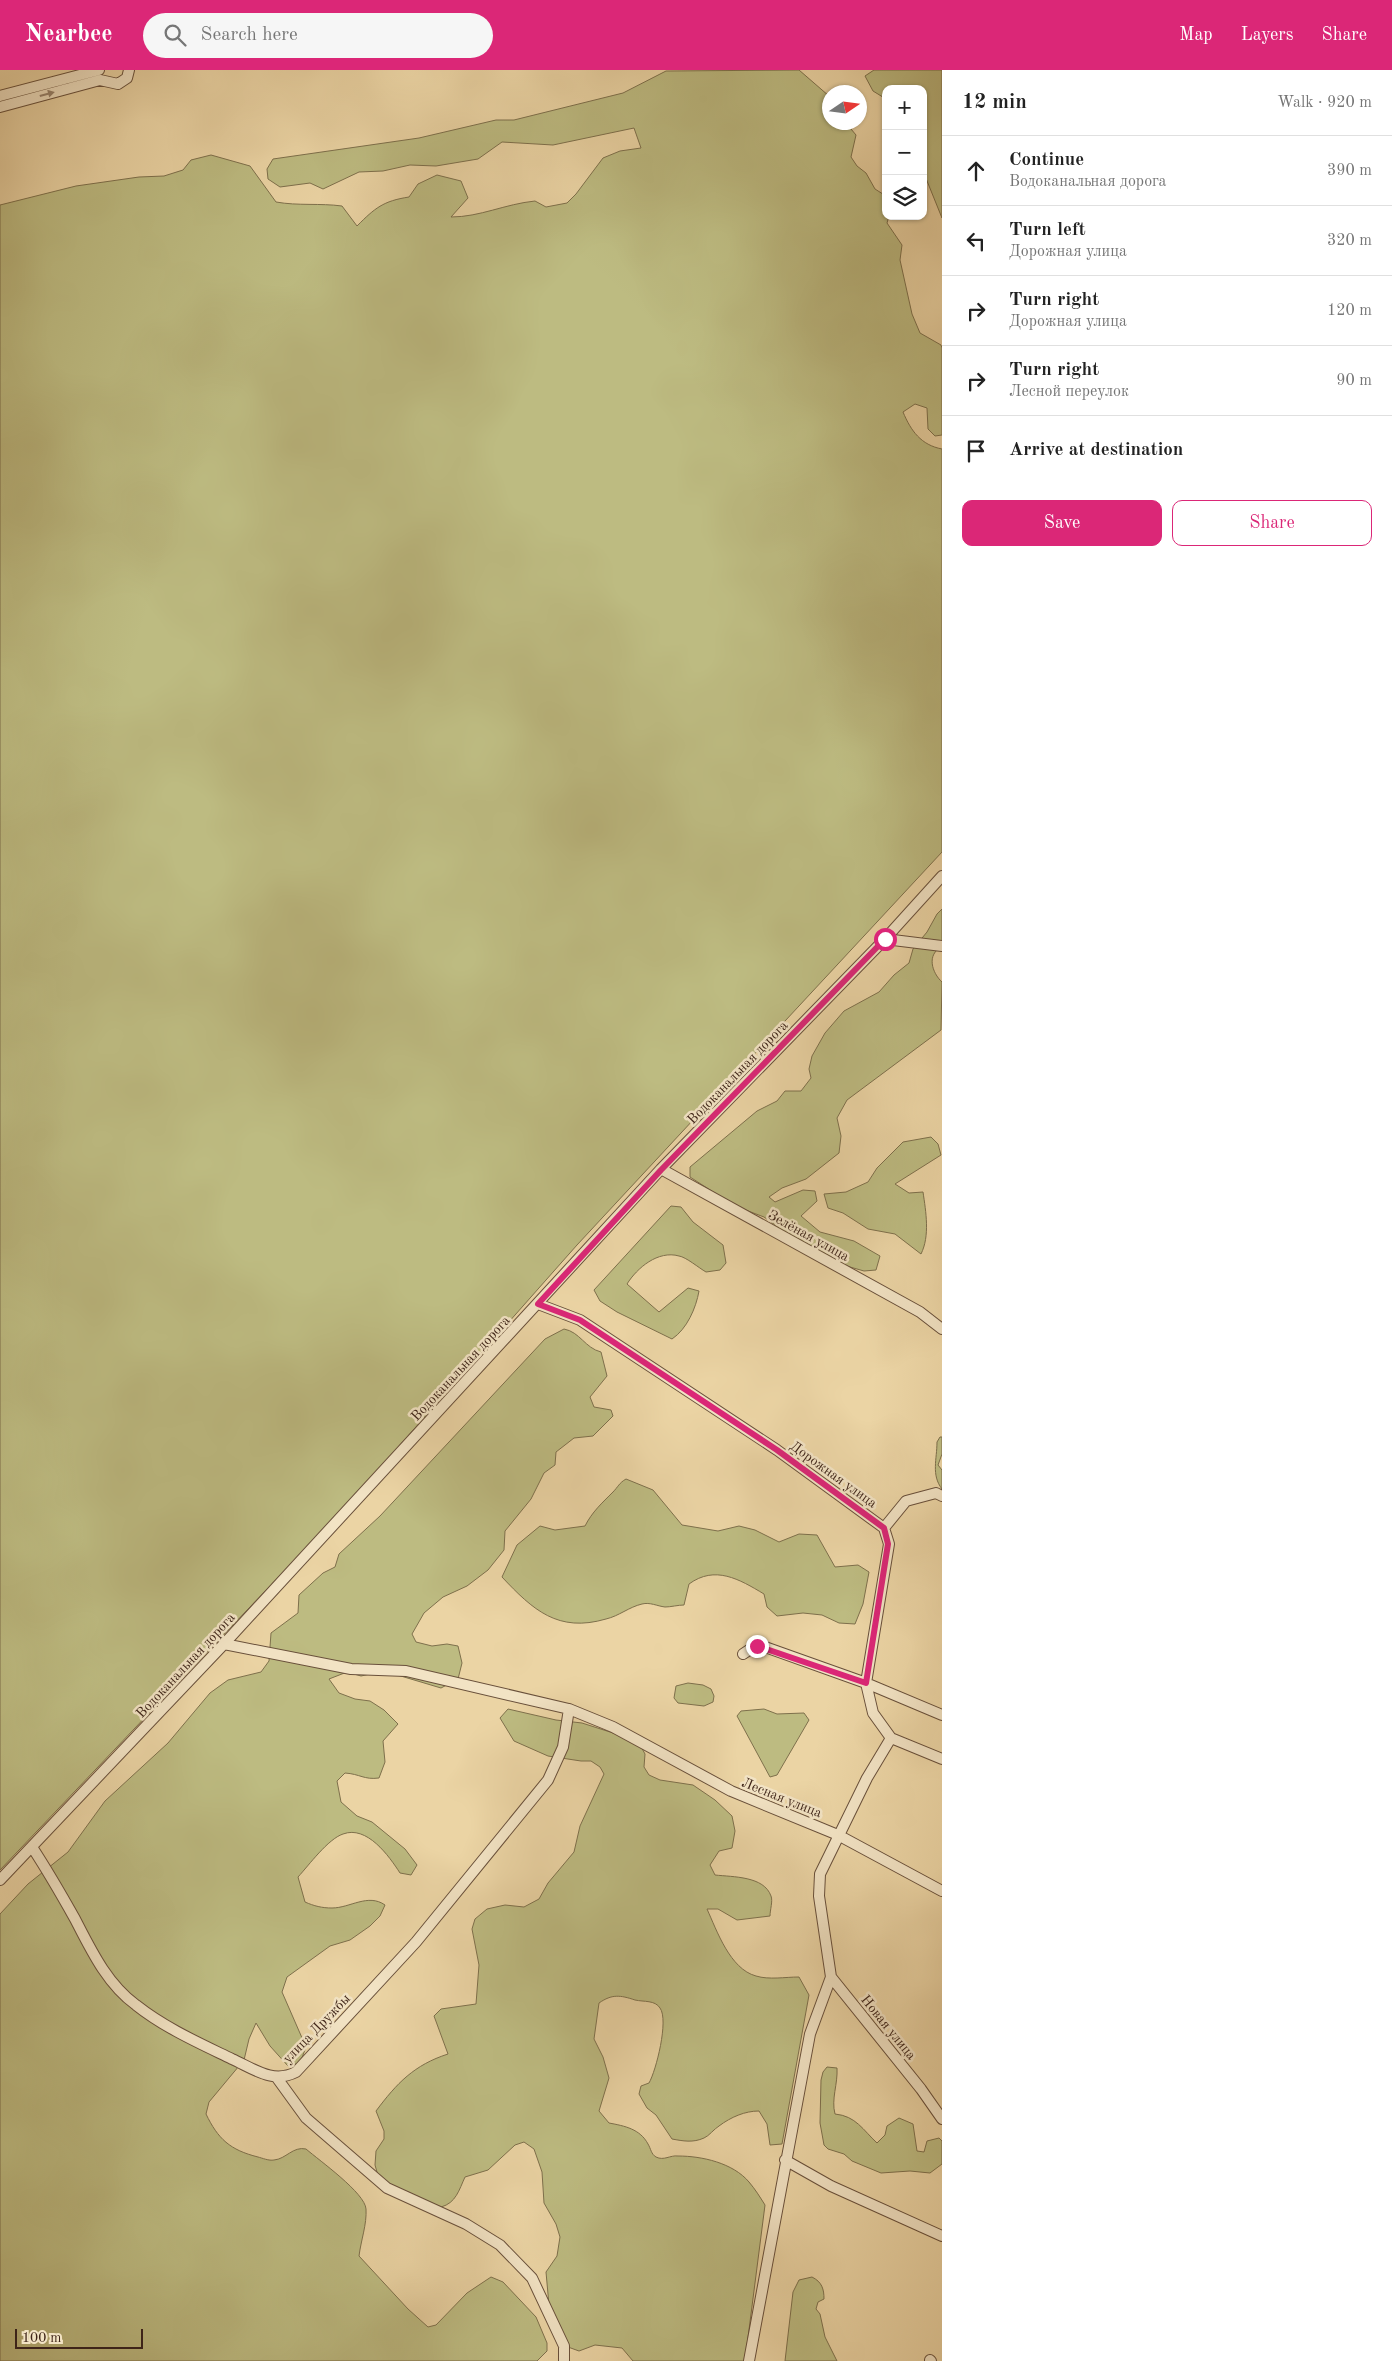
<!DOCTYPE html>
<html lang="en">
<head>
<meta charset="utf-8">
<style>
	body { margin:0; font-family:"Old Standard TT",serif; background:#f6f6f6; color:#222 }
	.controls { position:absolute; right:15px; top:15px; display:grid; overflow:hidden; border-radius:10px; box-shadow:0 1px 4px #0004 }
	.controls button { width:45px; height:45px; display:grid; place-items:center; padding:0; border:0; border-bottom:1px solid #e0e0e0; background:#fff; color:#222; font:25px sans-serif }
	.compass { position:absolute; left:822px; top:15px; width:45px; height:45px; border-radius:50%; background:#fff; box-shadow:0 1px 4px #0004; rotate:77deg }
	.scale { position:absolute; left:15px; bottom:12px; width:128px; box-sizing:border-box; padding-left:5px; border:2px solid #3e2418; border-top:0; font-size:14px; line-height:18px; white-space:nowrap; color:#3e2418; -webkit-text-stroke:4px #f2e3c4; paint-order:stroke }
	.stop { position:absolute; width:15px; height:15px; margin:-11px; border:4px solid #db2777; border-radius:50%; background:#fff }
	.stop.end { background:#db2777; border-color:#fff; box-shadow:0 1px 5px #0008 }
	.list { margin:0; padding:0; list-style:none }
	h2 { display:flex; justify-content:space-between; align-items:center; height:65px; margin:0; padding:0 20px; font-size:21px }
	h2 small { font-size:16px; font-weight:400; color:#767676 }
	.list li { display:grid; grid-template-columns:32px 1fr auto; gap:15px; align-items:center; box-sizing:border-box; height:70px; padding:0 20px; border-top:1px solid #e0e0e0 }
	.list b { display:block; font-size:19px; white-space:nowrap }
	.list p { margin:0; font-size:16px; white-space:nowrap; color:#767676 }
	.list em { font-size:16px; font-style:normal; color:#767676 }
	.actions { display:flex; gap:10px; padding:15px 20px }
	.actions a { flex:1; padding:11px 0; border:1px solid #db2777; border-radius:10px; text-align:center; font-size:18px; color:#db2777 }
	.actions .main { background:#db2777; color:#fff }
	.icon { flex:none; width:28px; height:28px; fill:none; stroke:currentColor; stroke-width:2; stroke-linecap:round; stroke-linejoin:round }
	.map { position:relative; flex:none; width:942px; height:2291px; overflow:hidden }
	header { display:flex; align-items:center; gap:30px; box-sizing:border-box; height:70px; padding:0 25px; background:#db2777; color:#fff }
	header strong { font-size:24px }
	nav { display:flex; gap:28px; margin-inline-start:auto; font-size:18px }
	.search { width:350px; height:45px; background:#f6f6f6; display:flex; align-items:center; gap:12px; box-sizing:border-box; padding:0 18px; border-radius:28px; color:#767676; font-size:19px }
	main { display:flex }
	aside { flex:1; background:#fff }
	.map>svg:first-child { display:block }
	.green { fill:#bdbb81; stroke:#7e704c }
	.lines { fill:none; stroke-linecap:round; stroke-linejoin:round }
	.street-casing { stroke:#69503b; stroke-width:12 }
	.street { stroke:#f2e3c4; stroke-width:10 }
	.oneway { fill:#98846e }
	.route { stroke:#db2777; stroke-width:6 }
	.labels { text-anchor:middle; stroke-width:5; stroke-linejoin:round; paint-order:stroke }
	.street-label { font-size:14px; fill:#3e2418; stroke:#f2e3c4 }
</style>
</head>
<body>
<header>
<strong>Nearbee</strong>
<div class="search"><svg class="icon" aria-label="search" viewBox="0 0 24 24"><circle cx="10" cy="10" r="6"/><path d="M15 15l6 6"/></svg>Search here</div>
<nav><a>Map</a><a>Layers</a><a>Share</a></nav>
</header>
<main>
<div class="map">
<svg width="942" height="2291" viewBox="0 0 942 2291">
	<rect width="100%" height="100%" fill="#ebd4a4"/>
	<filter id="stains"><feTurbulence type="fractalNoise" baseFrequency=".004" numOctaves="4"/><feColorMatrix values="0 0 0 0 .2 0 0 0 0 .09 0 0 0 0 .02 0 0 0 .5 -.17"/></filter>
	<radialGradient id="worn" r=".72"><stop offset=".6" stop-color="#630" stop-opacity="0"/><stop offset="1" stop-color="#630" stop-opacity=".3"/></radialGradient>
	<path class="green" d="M799 0 829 26V52L846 53 856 65 851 87 857 96 866 103 875 119 886 126V146H889L887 153 902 175 900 190 912 244 920 263 941 275 942 278V365L935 366 928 359 927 338 915 334 903 342C911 361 921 375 942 379V782L577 1175 346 1436 0 1800V135L76 116 139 107 164 106 183 100 191 90 211 85 250 96 276 132C298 136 320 133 342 136L357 156C375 138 383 131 409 127L418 114 437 105 461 111 468 128 451 147C480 147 505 134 535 131L546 137 567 133 576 124 603 88 620 81 641 78 634 58 553 75 502 72 478 89 436 96 410 95 383 101 359 102 323 119 310 113 280 117 268 109 267 99 273 89 419 68 496 50H514L623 23 666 1Z
		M874 0H942V148L923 101V19H886V29L873 21 865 6Z
		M942 839V877C926 884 932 903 942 912L941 960 847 1030 837 1048 841 1066 839 1083 806 1109 782 1118 769 1127 775 1132 803 1120 815 1121 817 1131 801 1146 820 1162 854 1171 880 1186 876 1200 864 1201 843 1195 790 1166 764 1147 735 1136 690 1107V1097L757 1041 777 1031 785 1021H801L811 1008 809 999 812 986 825 963 844 941 879 922 894 905 909 893 913 879 927 862 937 844Z
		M931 1067 938 1074 941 1085 895 1114 909 1123 923 1122C926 1142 930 1166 921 1184L895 1164 868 1159 843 1143 828 1138 824 1124 846 1122 868 1112 877 1098 903 1072Z
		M671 1136 681 1137 693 1152 723 1175 726 1193 720 1200 706 1202C699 1198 686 1187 679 1186 658 1180 637 1198 627 1214L659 1242 688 1218 699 1221C696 1238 687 1259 672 1269L617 1242 600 1231 594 1220Z
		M564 1259C580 1262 585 1278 601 1282L607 1306 590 1327 594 1337 611 1340 613 1346 593 1366 574 1368 556 1382 555 1395 544 1403 531 1429 505 1461 504 1480 488 1500 467 1516 443 1527 424 1543 412 1564 416 1572 432 1576 447 1574 458 1576 462 1593 458 1609 441 1618 384 1601 361 1606 347 1602 329 1609 339 1623 355 1629 370 1631 384 1640 398 1654 383 1671 385 1692 379 1708C364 1710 360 1704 345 1703L337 1711 341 1732 357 1746 372 1752 405 1779 417 1795 411 1805 400 1803C389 1786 367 1755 343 1764 328 1769 309 1795 298 1807L305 1832C314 1836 322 1838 332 1838 350 1838 368 1823 385 1835L380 1846 370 1856 350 1870 330 1876 287 1907 282 1922 306 1977 300 1993 288 1996 270 1976 256 1953 249 1969 244 1990 209 2032 206 2044C218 2069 230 2080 258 2087 262 2088 269 2091 274 2090 286 2089 293 2076 306 2079 320 2091 365 2123 366 2139 367 2154 361 2170 359 2186L408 2239 428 2257 436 2255 467 2223 491 2207 503 2212 536 2247 547 2273V2281L537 2291H0V1844L28 1814 68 1782 105 1731 168 1673 210 1623 228 1610 261 1602 269 1591 271 1563 298 1543 299 1525 323 1503 335 1497 339 1484 380 1446 545 1269Z
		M940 1367H942V1384L938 1395 942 1400V1419C931 1405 937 1389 937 1372Z
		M626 1409 653 1420 682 1455 718 1461 739 1456 755 1460 779 1472 799 1464 817 1465 835 1497 858 1495 869 1502 863 1534 855 1554 839 1553 822 1545 803 1543 777 1546 767 1537 764 1524C739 1509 715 1495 689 1514L684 1535C678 1535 671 1537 665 1537 657 1536 650 1532 642 1534 629 1537 619 1546 606 1549 558 1563 533 1540 502 1507L517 1475 540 1456 555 1460 585 1456C592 1442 602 1433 613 1422 618 1417 619 1413 626 1409Z
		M688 1613 703 1615 711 1619 714 1626 713 1632 704 1636 678 1633 674 1628 676 1616Z
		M508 1639 556 1650 582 1653 638 1671 645 1684 644 1697 649 1705 660 1710 693 1715 715 1730 732 1746 735 1761 732 1778 719 1781 710 1795 715 1805C733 1807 764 1806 771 1826 773 1831 770 1840 770 1846L737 1850 718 1839H707C717 1861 730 1899 756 1906 769 1910 785 1907 799 1907L809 1925 782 2074 770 2075 767 2054 759 2041C745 2041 731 2047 719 2056 714 2059 709 2066 704 2068 693 2073 683 2071 672 2069L656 2045 647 2038 639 2024 641 2016 649 2013C656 2001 669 1950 660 1938 655 1930 644 1932 635 1930 620 1925 612 1924 599 1933L594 1969 603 1987 609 2008 599 2041 609 2053C625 2056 640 2059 648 2074 651 2079 651 2084 656 2087 664 2091 670 2085 678 2086 702 2086 733 2093 749 2112 755 2119 760 2127 765 2135L745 2291H633L622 2278 595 2275 579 2281 568 2277 549 2235 546 2202 557 2186 560 2167 556 2154 544 2133 542 2102 534 2079 524 2072 515 2075 488 2100 465 2107C459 2120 456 2133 441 2137L379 2109 375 2095 376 2081 384 2069V2061L376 2041C397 2013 414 1995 448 1984L434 1946 441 1939 476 1934 479 1895 472 1859 475 1849 487 1839 505 1835 524 1837 539 1829 548 1813 574 1782 580 1756 604 1704 600 1697 591 1691H581L548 1686 514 1671 500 1648Z
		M764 1639 777 1644 804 1643 809 1650 777 1705 770 1707 737 1646 741 1641Z
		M827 1997 837 1998C838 2014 831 2029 835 2044 856 2046 863 2060 877 2073L885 2065 887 2056 899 2048 913 2054 917 2081 924 2082 927 2071 939 2068 942 2071V2094L930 2103 910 2101 881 2103 852 2091 844 2084 828 2079 824 2075 820 2053 821 2010 823 2002Z
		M812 2207C822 2212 824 2219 824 2229L818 2232 816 2239 820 2244 825 2267 837 2291H785L793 2222 799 2210Z"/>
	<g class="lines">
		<defs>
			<path id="street" d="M0 26 99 0
				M0 37 100 10 118 14 127 8 129 0
				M885 869 942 876
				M661 1099 920 1242 942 1259
				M538 1234 580 1250 777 1380 884 1458 889 1474 866 1613 873 1643 891 1668 867 1708 820 1804 819 1826 831 1907 810 1964 749 2291
				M884 1458 906 1431 936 1423 942 1426
				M224 1574 351 1599 406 1601 569 1639 613 1657 731 1721 838 1765 942 1821
				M743 1584 752 1578 762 1576 866 1613 942 1645
				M891 1668 942 1689
				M32 1777C47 1800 61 1824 75 1849 91 1880 107 1914 136 1935 165 1958 199 1973 232 1989 254 1999 273 2014 296 2002L416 1872 548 1710 563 1677 569 1639
				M0 1810 224 1574 661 1099 885 869 942 806
				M831 1907 921 2019 942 2049
				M277 2008 306 2048 387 2118 466 2154 500 2175 532 2208 564 2276V2291
				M785 2090 831 2116 942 2166
				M930 2290 931 2291"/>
		</defs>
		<use href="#street" class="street-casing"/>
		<use href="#street" class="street"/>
	</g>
	<defs><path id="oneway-solid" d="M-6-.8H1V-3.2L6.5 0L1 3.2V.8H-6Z" transform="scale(1.25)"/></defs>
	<use class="oneway" href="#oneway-solid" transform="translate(47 24) rotate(-15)"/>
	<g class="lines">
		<path class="route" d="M757 1576 866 1613 888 1474 884 1458 777 1380 580 1250 538 1234 661 1100 885 869"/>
	</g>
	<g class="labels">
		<g class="street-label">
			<text transform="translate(737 1002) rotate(-46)" y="5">Водоканальная дорога</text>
			<text transform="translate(809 1165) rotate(29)" y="5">Зелёная улица</text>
			<text transform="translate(460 1298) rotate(-47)" y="5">Водоканальная дорога</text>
			<text transform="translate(834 1404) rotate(36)" y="5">Дорожная улица</text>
			<text transform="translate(185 1595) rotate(-47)" y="5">Водоканальная дорога</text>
			<text transform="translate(782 1727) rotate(22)" y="5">Лесная улица</text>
			<text transform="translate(889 1957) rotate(51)" y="5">Новая улица</text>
			<text transform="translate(316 1958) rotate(-46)" y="5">улица Дружбы</text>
		</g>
	</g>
	<rect width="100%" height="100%" filter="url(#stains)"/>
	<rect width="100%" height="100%" fill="url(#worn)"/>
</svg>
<div class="controls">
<button>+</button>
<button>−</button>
<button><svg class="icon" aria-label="layers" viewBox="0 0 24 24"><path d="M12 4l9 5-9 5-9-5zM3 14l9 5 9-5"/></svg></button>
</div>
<svg class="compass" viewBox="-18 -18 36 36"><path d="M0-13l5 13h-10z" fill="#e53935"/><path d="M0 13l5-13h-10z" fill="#767676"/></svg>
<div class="scale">100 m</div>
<div class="stop" style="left:885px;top:869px"></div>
<div class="stop end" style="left:757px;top:1576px"></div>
</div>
<aside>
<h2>12 min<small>Walk · 920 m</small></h2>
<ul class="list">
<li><svg class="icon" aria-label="ahead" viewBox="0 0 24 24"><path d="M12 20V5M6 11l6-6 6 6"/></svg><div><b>Continue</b><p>Водоканальная дорога</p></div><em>390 m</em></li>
<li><svg class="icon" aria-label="left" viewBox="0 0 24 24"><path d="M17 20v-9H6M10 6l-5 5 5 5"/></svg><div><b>Turn left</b><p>Дорожная улица</p></div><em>320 m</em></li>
<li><svg class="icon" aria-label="right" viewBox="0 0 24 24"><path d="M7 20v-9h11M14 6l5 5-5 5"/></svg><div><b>Turn right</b><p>Дорожная улица</p></div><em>120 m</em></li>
<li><svg class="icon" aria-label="right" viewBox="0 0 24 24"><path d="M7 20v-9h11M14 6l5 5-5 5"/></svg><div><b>Turn right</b><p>Лесной переулок</p></div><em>90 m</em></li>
<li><svg class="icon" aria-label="arrive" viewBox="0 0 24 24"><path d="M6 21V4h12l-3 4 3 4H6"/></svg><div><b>Arrive at destination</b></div></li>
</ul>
<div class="actions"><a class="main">Save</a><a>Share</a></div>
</aside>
</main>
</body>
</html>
